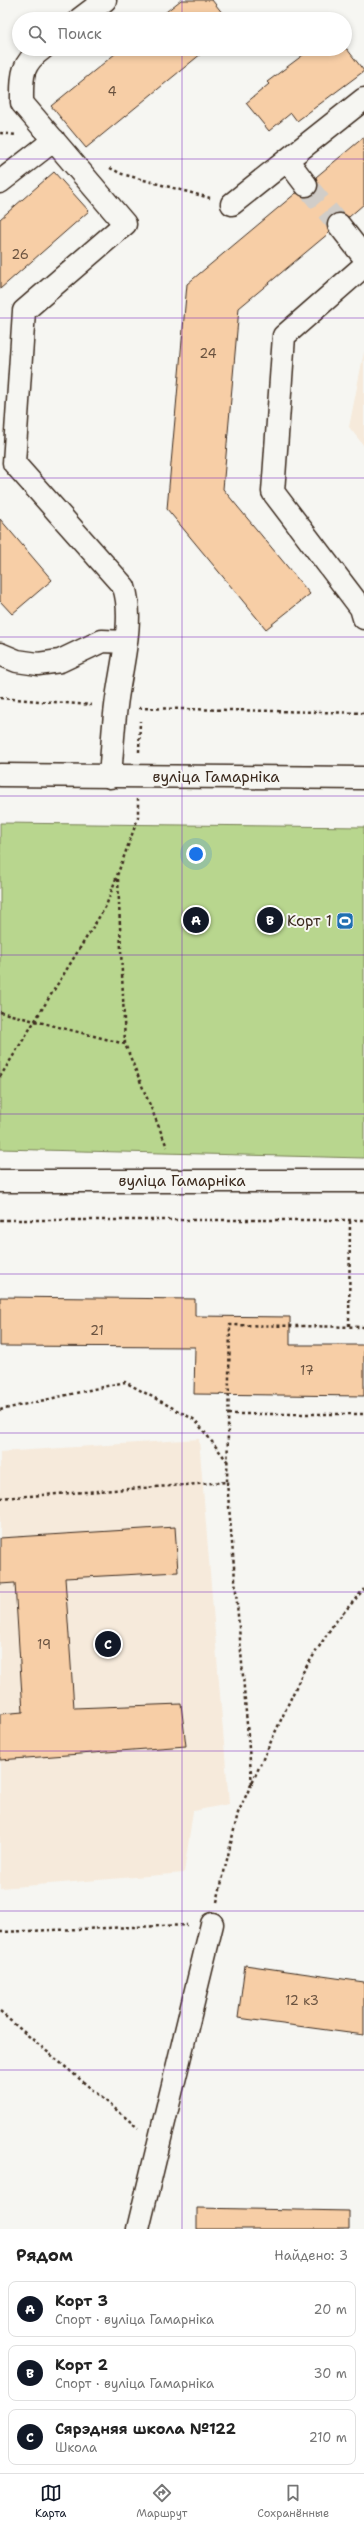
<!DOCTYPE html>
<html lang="ru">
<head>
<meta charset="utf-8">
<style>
	body { margin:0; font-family:"Shantell Sans",sans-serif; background:#f6f6f6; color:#222 }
	.you { position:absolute; left:196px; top:854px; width:14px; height:14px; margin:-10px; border:3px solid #fff; border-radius:50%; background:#1a73e8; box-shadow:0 0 0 6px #1a73e833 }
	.badge { display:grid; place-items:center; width:26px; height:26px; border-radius:50%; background:#111827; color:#fff; font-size:13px; font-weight:700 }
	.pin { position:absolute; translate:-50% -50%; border:2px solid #fff; box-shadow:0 1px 4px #0006 }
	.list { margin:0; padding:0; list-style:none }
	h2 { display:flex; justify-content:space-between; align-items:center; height:52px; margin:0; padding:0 16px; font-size:17px }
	h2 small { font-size:13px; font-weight:400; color:#767676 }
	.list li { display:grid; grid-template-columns:26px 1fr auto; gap:12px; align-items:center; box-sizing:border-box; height:56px; margin:0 8px 8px; padding:0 8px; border:1px solid #e0e0e0; border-radius:8px }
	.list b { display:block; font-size:15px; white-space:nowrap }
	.list p { margin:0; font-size:13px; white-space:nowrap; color:#767676 }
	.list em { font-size:13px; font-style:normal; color:#767676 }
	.icon { flex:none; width:22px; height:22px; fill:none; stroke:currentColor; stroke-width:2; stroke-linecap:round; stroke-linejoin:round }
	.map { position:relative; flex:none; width:364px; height:2229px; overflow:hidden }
	.search { position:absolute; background:#fff; box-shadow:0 2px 6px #0003; left:12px; right:12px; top:12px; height:44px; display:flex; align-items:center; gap:10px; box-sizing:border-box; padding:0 14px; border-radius:22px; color:#767676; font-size:15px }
	.sheet { height:244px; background:#fff }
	nav { display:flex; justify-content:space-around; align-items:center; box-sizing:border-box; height:56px; border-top:1px solid #e0e0e0; background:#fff; font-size:11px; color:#767676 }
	nav a { display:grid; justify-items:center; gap:2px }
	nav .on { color:#111827 }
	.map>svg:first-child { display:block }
	.built { fill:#f6eadb }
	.green { fill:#b8d68e; stroke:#7a8056 }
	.building { fill:#f7cea6; stroke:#3b2a1e }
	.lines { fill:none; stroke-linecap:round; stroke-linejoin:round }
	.minor-tunnel { stroke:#d1cdc8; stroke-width:22; stroke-dasharray:22 11; stroke-linecap:butt }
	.minor-casing { stroke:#3b2a1e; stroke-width:25 }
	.major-casing { stroke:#3b2a1e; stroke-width:25 }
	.path { stroke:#3b2a1e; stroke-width:2.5; stroke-dasharray:3 3; stroke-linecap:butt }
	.minor { stroke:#f6f6f2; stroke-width:22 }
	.major { stroke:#f6f6f2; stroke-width:22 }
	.grid { fill:none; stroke:#7b2cbf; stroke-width:1; stroke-opacity:0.55 }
	.labels { text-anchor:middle; stroke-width:4; stroke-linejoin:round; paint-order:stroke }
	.number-label { font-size:13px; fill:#6a5340 }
	.street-label { font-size:15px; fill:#3b2a1e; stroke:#f6f6f2 }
	.poi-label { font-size:15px; fill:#3b2a1e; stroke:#f6f6f2; text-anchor:end }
</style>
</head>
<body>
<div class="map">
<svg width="364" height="2229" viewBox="0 0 364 2229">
	<rect width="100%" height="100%" fill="#f6f6f2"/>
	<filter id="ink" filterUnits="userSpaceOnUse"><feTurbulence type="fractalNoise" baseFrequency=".025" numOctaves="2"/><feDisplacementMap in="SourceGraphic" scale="8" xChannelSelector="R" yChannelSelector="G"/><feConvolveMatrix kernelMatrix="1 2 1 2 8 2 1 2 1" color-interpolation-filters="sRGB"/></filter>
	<g filter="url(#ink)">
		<path class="built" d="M364 352V446L349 427Z
			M199 1439 229 1804 193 1811 184 1873 0 1888V1452Z"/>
		<path class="green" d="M0 823 364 827V1158L0 1149Z"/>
		<path class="building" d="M181 0H212L227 19H157Z
			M121 49H207L86 148 51 106Z
			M311 49H347L364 71 297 121 291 113 269 131 246 103 269 84 267 82Z
			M364 137V204L349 217 338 213 331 215 327 226 329 233 239 308 223 489 310 594 266 629 167 509 187 284 296 193 307 197 314 195 318 184 316 177Z
			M54 172 89 211 0 289V219Z
			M0 519 52 580 12 614 0 601Z
			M0 1297 195 1299V1316L290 1317V1345H364V1396L194 1394 195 1347 0 1346Z
			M175 1527 178 1572 65 1578 74 1708 181 1704 186 1746 0 1760V1714L23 1712 15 1583 0 1584V1538Z
			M245 1965 364 1982V2035L238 2018Z
			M197 2208 349 2211V2229H197Z"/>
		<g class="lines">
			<path class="minor-tunnel" d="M306 185 339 225"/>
			<defs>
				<path id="minor" d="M80 19 105 0
					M42 49C20 65 22 77 22 103L125 224 24 311 14 463 124 587C135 621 120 670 116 706 113 729 112 753 110 777
					M0 182 54 140
					M306 185 287 160 364 99
					M232 204 287 160
					M339 225 364 257
					M364 266 284 336 273 492 361 608 364 618
					M0 654 17 661 38 664 60 661 102 641 126 642
					M0 1181H364
					M138 2229 212 1924"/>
				<path id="major" d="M0 775 364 778"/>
			</defs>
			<use href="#minor" class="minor-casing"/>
			<use href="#major" class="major-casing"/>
			<path class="path" d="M0 133 17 135
				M110 168 122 174 210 198
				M0 698 92 705
				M139 708 364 713
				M139 752 140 721
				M118 879 125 1044
				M0 1012 125 1044 167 1147
				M0 1077 106 906 138 818V799
				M0 1220H364
				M349 1326 350 1220
				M0 1410 125 1382 195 1420 227 1461
				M228 1414H364
				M227 1482 252 1785
				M0 1498 227 1482 230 1325 364 1327
				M217 1902 238 1813 303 1672 333 1625 364 1589
				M0 1932 187 1925
				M0 2012 138 2128"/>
			<use href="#minor" class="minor"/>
			<use href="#major" class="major"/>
		</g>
	</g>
	<path class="grid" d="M182 0V19M182 49V2229M0 159H364M0 318H364M0 478H364M0 637H364M0 796H364M0 955H364M0 1114H364M0 1274H364M0 1433H364M0 1592H364M0 1751H364M0 1911H364M0 2070H364"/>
	<defs>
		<symbol id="stadium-square" viewBox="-11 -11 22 22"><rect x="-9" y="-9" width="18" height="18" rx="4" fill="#1f6fb2" stroke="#f6f6f2"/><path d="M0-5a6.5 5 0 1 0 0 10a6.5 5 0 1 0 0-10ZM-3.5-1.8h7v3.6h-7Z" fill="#fff"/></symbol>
	</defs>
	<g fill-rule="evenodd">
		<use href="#stadium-square" x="335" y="911" width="20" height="20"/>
	</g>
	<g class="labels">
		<g class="number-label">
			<text x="112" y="96">4</text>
			<text x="20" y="259">26</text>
			<text x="208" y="358">24</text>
			<text x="97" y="1335">21</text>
			<text x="307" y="1375">17</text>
			<text x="44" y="1649">19</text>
			<text x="302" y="2005">12 к3</text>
		</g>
		<g class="street-label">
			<text x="216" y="782">вуліца Гамарніка</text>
			<text x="182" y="1186">вуліца Гамарніка</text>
		</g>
		<g class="poi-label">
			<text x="332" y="926">Корт 1</text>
		</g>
	</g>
</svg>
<div class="you"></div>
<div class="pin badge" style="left:196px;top:920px">A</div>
<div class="pin badge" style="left:270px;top:920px">B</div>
<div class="pin badge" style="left:108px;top:1644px">C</div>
<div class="search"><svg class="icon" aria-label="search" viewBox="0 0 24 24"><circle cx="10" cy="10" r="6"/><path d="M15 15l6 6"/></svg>Поиск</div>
</div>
<section class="sheet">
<h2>Рядом<small>Найдено: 3</small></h2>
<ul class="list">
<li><span class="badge">A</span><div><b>Корт 3</b><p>Спорт · вуліца Гамарніка</p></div><em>20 m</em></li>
<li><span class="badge">B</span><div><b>Корт 2</b><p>Спорт · вуліца Гамарніка</p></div><em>30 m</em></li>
<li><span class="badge">C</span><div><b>Сярэдняя школа №122</b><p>Школа</p></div><em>210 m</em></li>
</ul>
</section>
<nav>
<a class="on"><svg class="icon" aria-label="map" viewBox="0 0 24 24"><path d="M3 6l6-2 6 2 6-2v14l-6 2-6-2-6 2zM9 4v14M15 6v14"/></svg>Карта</a>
<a><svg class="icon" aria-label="directions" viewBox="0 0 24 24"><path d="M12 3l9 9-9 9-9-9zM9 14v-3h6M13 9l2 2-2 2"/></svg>Маршрут</a>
<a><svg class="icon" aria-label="saved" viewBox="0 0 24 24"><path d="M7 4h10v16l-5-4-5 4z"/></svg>Сохранённые</a>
</nav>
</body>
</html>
